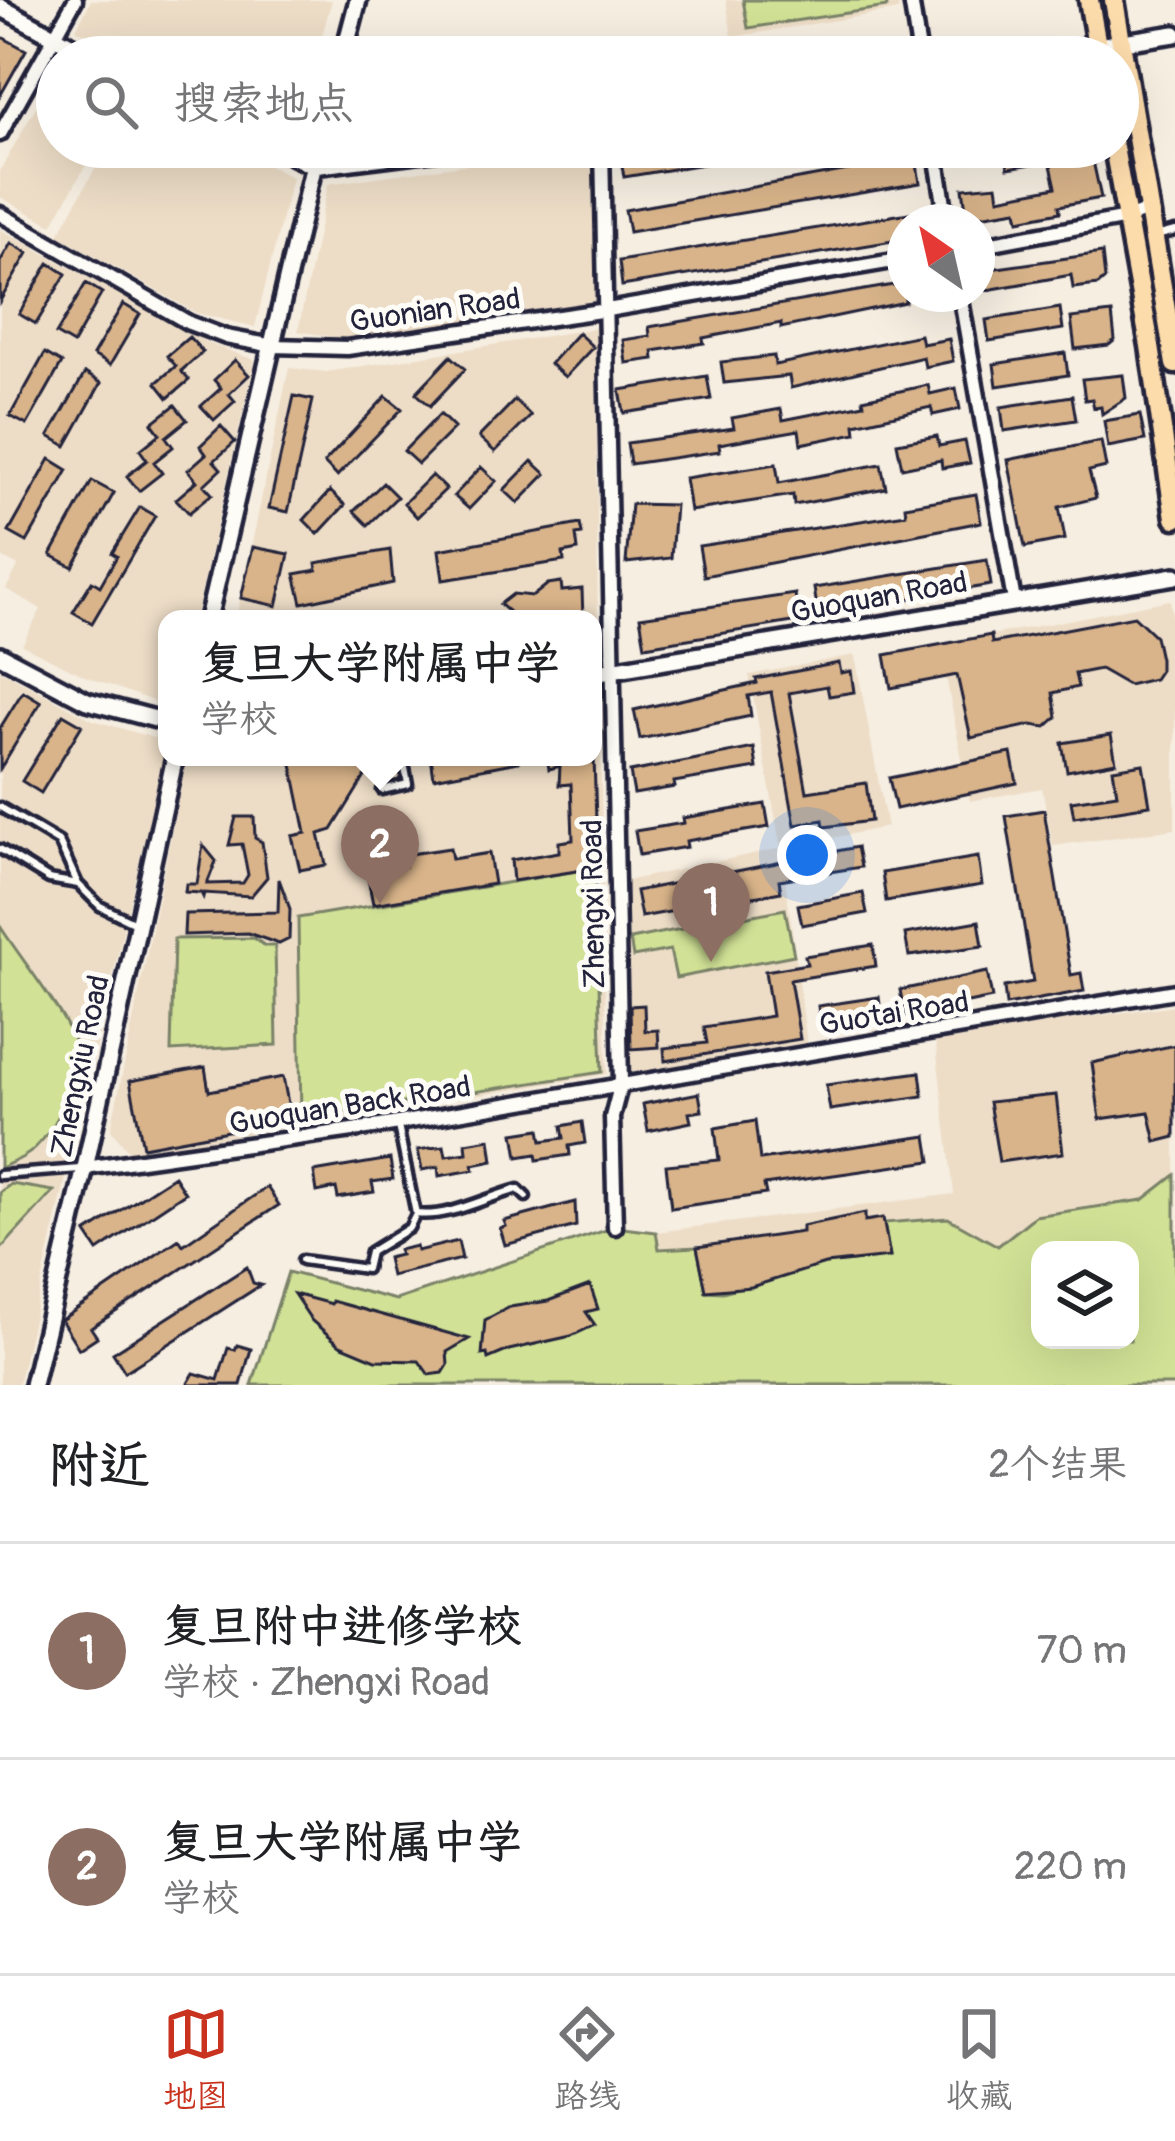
<!DOCTYPE html>
<html lang="zh">
<head>
<meta charset="utf-8">
<style>
	body { margin:0; font-family:Pangolin,"LXGW WenKai TC",sans-serif; background:#f2f2f2; color:#202124 }
	.controls { position:absolute; right:36px; bottom:36px; display:grid; overflow:hidden; border-radius:24px; box-shadow:0 12px 48px #0002 }
	.controls button { width:108px; height:108px; display:grid; place-items:center; padding:0; border:0; border-bottom:3px solid #e0e0e0; background:#fff; color:#202124; font:60px sans-serif }
	.compass { position:absolute; left:887px; top:204px; width:108px; height:108px; border-radius:50%; background:#fff; box-shadow:0 12px 48px #0002; rotate:326deg }
	.you { position:absolute; left:807px; top:855px; width:42px; height:42px; margin:-30px; border:9px solid #fff; border-radius:50%; background:#1a73e8; box-shadow:0 0 0 18px #1a73e833 }
	.badge { display:grid; place-items:center; width:78px; height:78px; border-radius:50%; background:#c8321e; color:#fff; font-size:39px; font-weight:700 }
	.pin { position:absolute; translate:-50% -99px; filter:drop-shadow(0 3px 6px #0008) }
	.pin::after { content:''; position:absolute; top:63px; width:42px; height:36px; background:inherit; clip-path:polygon(0 0,100% 0,50% 100%) }
	.popup { position:absolute; left:158px; top:610px; width:444px; height:156px; box-sizing:border-box; display:grid; place-content:center; border-radius:24px; background:#fff; filter:drop-shadow(0 3px 9px #0005); font-size:39px; white-space:nowrap; color:#757577 }
	.popup b { font-size:45px; color:#202124 }
	.popup::after { content:''; position:absolute; left:50%; top:100%; margin-left:-24px; border:24px solid transparent; border-top-color:#fff }
	.list { margin:0; padding:0; list-style:none }
	h2 { display:flex; justify-content:space-between; align-items:center; height:156px; margin:0; padding:0 48px; font-size:51px }
	h2 small { font-size:39px; font-weight:400; color:#757577 }
	.list li { display:grid; grid-template-columns:78px 1fr auto; gap:36px; align-items:center; box-sizing:border-box; height:216px; padding:0 48px; border-top:3px solid #e0e0e0 }
	.list b { display:block; font-size:45px; white-space:nowrap }
	.list p { margin:0; font-size:39px; white-space:nowrap; color:#757577 }
	.list em { font-size:39px; font-style:normal; color:#757577 }
	.icon { flex:none; width:66px; height:66px; fill:none; stroke:currentColor; stroke-width:2; stroke-linecap:round; stroke-linejoin:round }
	.map { position:relative; flex:none; width:1175px; height:1385px; overflow:hidden }
	.search { position:absolute; background:#fff; box-shadow:0 12px 48px #0002; left:36px; right:36px; top:36px; height:132px; display:flex; align-items:center; gap:30px; box-sizing:border-box; padding:0 42px; border-radius:66px; color:#757577; font-size:45px }
	.sheet { height:588px; background:#fff }
	nav { display:flex; justify-content:space-around; align-items:center; box-sizing:border-box; height:168px; border-top:3px solid #e0e0e0; background:#fff; font-size:33px; color:#757577 }
	nav a { display:grid; justify-items:center; gap:6px }
	nav .on { color:#c8321e }
	.map>svg:first-child { display:block }
	.built { fill:#edddc7 }
	.green { fill:#d1e296; stroke:#7a8268; stroke-width:3; fill-rule:evenodd }
	.building { fill:#d9b48a; stroke:#22223b; stroke-width:3 }
	.lines { fill:none; stroke-linecap:round; stroke-linejoin:round }
	.service-casing { stroke:#22223b; stroke-width:15 }
	.minor-casing { stroke:#22223b; stroke-width:21 }
	.tertiary-casing { stroke:#22223b; stroke-width:24 }
	.primary-casing { stroke:#22223b; stroke-width:27 }
	.service { stroke:#fdfcf7; stroke-width:6 }
	.minor { stroke:#fdfcf7; stroke-width:12 }
	.tertiary { stroke:#fdfcf7; stroke-width:15 }
	.primary { stroke:#fddcac; stroke-width:18 }
	.labels { text-anchor:middle; stroke-width:10; stroke-linejoin:round; paint-order:stroke }
	.street-label { font-size:30px; fill:#22223b; stroke:#fdfcf7 }
</style>
</head>
<body>
<div class="map">
<svg width="1175" height="1385" viewBox="0 0 1175 1385">
	<rect width="100%" height="100%" fill="#f6eee1"/>
	<filter id="ink" filterUnits="userSpaceOnUse"><feTurbulence type="fractalNoise" baseFrequency=".00833" numOctaves="2"/><feDisplacementMap in="SourceGraphic" scale="24" xChannelSelector="R" yChannelSelector="G"/><feConvolveMatrix kernelMatrix="1 2 1 2 8 2 1 2 1" color-interpolation-filters="sRGB"/></filter>
	<g filter="url(#ink)">
		<path class="built" d="M91 0H332L316 57H130L76 29Z
			M726 0H897L899 10 732 37Z
			M57 69V147H96L52 225 0 197V171Z
			M107 147H231L292 177 255 327 196 313 58 235Z
			M591 147 596 302 344 339 298 331 328 184Z
			M0 229 208 343 255 360 195 619H167V700L161 704 87 677 22 645 41 609 6 589 18 566 0 556Z
			M596 328 598 653 593 654V619H236L289 368 326 372Z
			M1170 600 1175 633V829L1053 846 1042 788 970 801 946 677 993 668 991 635Z
			M855 655 887 827 781 848 749 675Z
			M0 670 93 720 167 742 18 1385H0Z
			M599 686 607 1074 130 1153 111 1129 187 757H593V687Z
			M781 848 807 1043 627 1074 626 881Z
			M1175 1005V1175L1143 1200 1035 1216 998 1246 948 1218 885 1223 890 1257 849 1261 723 1292 706 1291 658 1249 656 1232 954 1194 935 1039Z"/>
		<path class="green" d="M743 0H886L887 7 748 28Z
			M595 868 602 1072 301 1119 298 918Z
			M785 909 794 955 676 978 670 950 633 957 630 939Z
			M0 926C19 956 60 1007 73 1038 87 1072 58 1126 33 1150 25 1158 11 1163 0 1168Z
			M254 938 265 946H275L277 1045 171 1051 174 939Z
			M1175 1175V1385H252L288 1272 396 1300 615 1227 656 1232 659 1249 697 1247 706 1291 723 1292 825 1264 890 1257 884 1223 948 1218 998 1246 1035 1216 1143 1200ZM1040 1250H1130V1340H1040Z
			M11 1184 54 1191 0 1250V1192Z"/>
		<path class="building" d="M0 36 26 50 0 96Z
			M664 147H770L771 153 624 177 620 155Z
			M1005 147H1090L1101 198 1059 206 1060 212 1019 220 1017 210 967 218 963 188 997 185 999 198 1056 187 1050 161 1008 168Z
			M916 158 920 183 629 232 625 210Z
			M927 210 929 222H905V239L622 286 619 261Z
			M11 243 28 253 0 301V262Z
			M1102 253 1105 279 1098 285 1073 288 1071 275 987 290 983 270Z
			M49 263 66 274 36 324 19 314Z
			M86 283 102 293 73 344 56 334Z
			M905 283V302L781 328V323L703 338 704 343 653 351 654 359 626 363 623 340 650 336 649 327Z
			M123 304 140 314 110 365 93 355Z
			M1060 308 1063 329 989 341 986 320Z
			M1112 313 1115 340 1109 345 1075 349 1071 318Z
			M578 333 593 347 565 377 550 364Z
			M920 335 922 344 949 339 953 361 925 367 923 357 791 388 789 376 724 383 721 362 774 356 775 365Z
			M189 337 203 352 181 371 189 380 168 398 156 383 176 366 167 356Z
			M45 353 62 363 27 425 10 416Z
			M1065 353 1068 375 997 386 994 364Z
			M451 356 465 369 430 406 416 393Z
			M235 360 249 375 229 394 235 401 214 420 201 406 221 388 214 380Z
			M85 373 101 383 66 446 49 436Z
			M1123 375 1126 398 1102 414 1101 407 1094 408 1092 399 1085 400 1082 379Z
			M707 376 711 399 624 413 620 390Z
			M928 385 930 394 956 388 960 409 933 415 931 407 855 424 856 433 801 444 799 430 719 444 720 451 630 464 627 443 734 428 732 418 781 409 783 420 864 404 863 399Z
			M294 396 313 400 288 512 269 508Z
			M386 396 402 409 337 476 324 463Z
			M1072 396 1076 420 1004 431 1001 407Z
			M515 400 531 416 495 452 479 437Z
			M175 405 187 420 166 437 173 447 154 462 162 473 139 491 127 476 147 460 140 450 160 434 152 423Z
			M440 414 454 428 418 464 404 451Z
			M1140 415 1145 440 1108 447 1104 421Z
			M221 426 235 442 214 461 221 469 204 485 212 494 189 513 176 499 197 481 188 470 206 454 200 446Z
			M937 436 939 446 965 441 970 463 942 468 941 460 902 468 897 443Z
			M1101 441 1106 467 1089 471 1096 498 1059 507 1065 539 1025 547 1008 460Z
			M50 459 68 470 27 542 9 532Z
			M532 461 546 474 518 503 504 490Z
			M776 464 779 483 881 464 886 488 794 505 793 495 690 511 685 478Z
			M481 467 496 481 469 509 454 496Z
			M432 475 446 489 417 517 404 503Z
			M92 481 114 493 73 567 51 555Z
			M383 483 397 497 368 525 354 511Z
			M330 491 345 505 318 534 304 520Z
			M976 494 981 522 704 576 699 546 906 514 905 506Z
			M631 504 675 505 671 558 626 563Z
			M140 507 155 516 92 623 73 612 92 581 100 586 117 556 112 553Z
			M580 524 582 534 576 535 578 550 563 553 564 561 443 580 439 550Z
			M253 547 289 554 277 606 241 598Z
			M390 550 393 583 302 603 295 574 317 570 316 563Z
			M987 560 991 585 818 614 814 588Z
			M561 582 562 591 582 589 583 619H517L500 604 513 594 533 596 548 584Z
			M795 594 799 621 645 646 640 617Z
			M1134 616 1155 636 1160 659V670L1154 679 1128 685 1100 669 1075 674 1078 687 1053 693 1057 717 1046 727 1031 725 971 738 957 675 891 688 885 655 991 635 992 643Z
			M839 663 841 673 851 671 854 692 829 696 827 686 789 693 807 792 866 783 871 821 824 827 823 820 795 825 771 692 748 696 751 716 640 739 634 710 757 683 756 679Z
			M23 691 41 702 0 769V728Z
			M63 714 82 725 41 793 22 781Z
			M1111 735 1116 762 1067 771 1062 743Z
			M754 748 757 768 674 782 675 787 634 794 630 772Z
			M1011 753 1017 783 896 809 889 778Z
			M306 757 396 760 369 770 332 830 319 834 326 865 300 870 292 836 306 833 291 760Z
			M431 757H517L518 762 434 778Z
			M547 757H594L597 855 588 857 589 869 513 881 511 860 559 852V842L573 840 571 784 559 785 560 766 549 769Z
			M1143 764 1150 805 1074 817 1071 801 1117 794 1113 769Z
			M765 804 769 827 686 841 687 847 639 855 635 831 684 823 683 818Z
			M1044 810 1071 975 1081 973 1084 991 1006 1005 1004 987 1033 982 1006 816Z
			M236 817H254L255 838 262 842 267 877 251 896 204 893 203 897 201 893 185 892 186 884H197L203 845 216 861 207 884 243 883 248 875 242 844 229 845Z
			M857 847 861 867 779 880 781 892 641 917 636 891Z
			M450 848 452 859 489 853 494 884 373 904 367 873 405 866 403 855Z
			M978 857 982 885 886 901 882 873Z
			M279 879 290 909 289 939 279 944 248 933 184 935 185 914 278 912Z
			M863 893 867 913 802 925 798 905Z
			M979 921 983 946 909 956 905 934Z
			M873 945 876 966 790 980 800 1039 665 1061 664 1048 707 1043 704 1027 772 1016 765 971 807 964 805 956Z
			M987 972 992 998 905 1016 900 990Z
			M879 997 882 1020 821 1029 818 1006Z
			M644 1005 645 1031 658 1030 659 1047 631 1049 630 1006Z
			M1175 1045V1137L1156 1142 1149 1112 1100 1119 1092 1063Z
			M205 1067 209 1091 283 1077 291 1119 143 1147 130 1081Z
			M920 1072 923 1096 830 1110 826 1085Z
			M699 1093 702 1111 689 1113 691 1122 648 1131 643 1104Z
			M1056 1095 1063 1153 999 1162 989 1102Z
			M755 1121 760 1160 927 1136 931 1161 764 1185 766 1194 671 1208 666 1165 719 1160 715 1128Z
			M582 1122 585 1143 569 1146 570 1155 537 1160 536 1154 518 1157 514 1133 540 1129 542 1141 564 1138 562 1126Z
			M490 1139 493 1161 473 1165 474 1170 439 1176 438 1167 422 1170 418 1150 444 1146 446 1156 467 1153 466 1143Z
			M390 1159 393 1179 372 1182 374 1192 338 1198 336 1188 317 1192 314 1172Z
			M174 1176 185 1193 98 1251 86 1233Z
			M267 1187 279 1205 91 1328 97 1337 79 1349 61 1320 179 1239 183 1245Z
			M575 1202 576 1226 505 1245 500 1228 506 1226 504 1221Z
			M865 1213V1221L883 1218 890 1257 825 1264 751 1287 706 1291 697 1247 802 1232V1226Z
			M458 1241 462 1259 391 1276 387 1258 400 1255 398 1250 416 1246 417 1251Z
			M247 1267 253 1283 261 1285 125 1372 113 1353Z
			M590 1285 598 1309 586 1312 595 1325 571 1336 509 1350 488 1359 487 1354 482 1355 485 1320 510 1307 548 1301Z
			M294 1294 331 1304 332 1301 469 1339 447 1352 448 1365 443 1373 429 1375 419 1361 376 1360 340 1345 312 1321Z
			M237 1345 251 1349 241 1385H187L194 1373 218 1380 228 1348 235 1350Z"/>
		<g class="lines">
			<defs>
				<path id="service" d="M1156 236 1175 231
					M382 790 408 784 403 757
					M0 807 59 842 78 884 100 906 135 923
					M0 849 49 879 78 884
					M0 1175 80 1169
					M416 1214C450 1218 484 1198 518 1189L526 1197
					M302 1260 366 1269 370 1252 409 1228 416 1214 398 1126"/>
				<path id="minor" d="M911 0 920 57
					M0 134 75 0
					M602 147 621 1083 612 1117 615 1227
					M935 147 947 222
					M0 214 189 323 226 337 273 346 347 348 607 310 905 259
					M977 246 1127 218 1148 210
					M960 294 1014 601
					M85 1168 381 1126 1175 991"/>
				<path id="tertiary" d="M0 7 93 57
					M343 57 358 0
					M1027 57 1175 34
					M276 147 313 166 463 147
					M208 619 318 147
					M0 655 87 701 167 722
					M593 673 1175 576
					M33 1385 85 1168 175 757"/>
				<path id="primary" d="M1089 0 1099 57
					M1114 0 1175 364
					M1114 147 1150 346 1175 518"/>
			</defs>
			<use href="#service" class="service-casing"/>
			<use href="#minor" class="minor-casing"/>
			<use href="#tertiary" class="tertiary-casing"/>
			<use href="#primary" class="primary-casing"/>
			<use href="#service" class="service"/>
			<use href="#minor" class="minor"/>
			<use href="#tertiary" class="tertiary"/>
			<use href="#primary" class="primary"/>
		</g>
	</g>
	<g class="labels">
		<g class="street-label">
			<text transform="translate(435 310) rotate(-8)" y="10">Guonian Road</text>
			<text transform="translate(879 597) rotate(-10)" y="10">Guoquan Road</text>
			<text transform="translate(593 904) rotate(-91)" y="10">Zhengxi Road</text>
			<text transform="translate(894 1013) rotate(-9)" y="10">Guotai Road</text>
			<text transform="translate(80 1066) rotate(-78)" y="10">Zhengxiu Road</text>
			<text transform="translate(350 1105) rotate(-9)" y="10">Guoquan Back Road</text>
		</g>
	</g>
</svg>
<div class="controls">
<button><svg class="icon" aria-label="layers" viewBox="0 0 24 24"><path d="M12 4l9 5-9 5-9-5zM3 14l9 5 9-5"/></svg></button>
</div>
<svg class="compass" viewBox="-18 -18 36 36"><path d="M0-13l5 13h-10z" fill="#e53935"/><path d="M0 13l5-13h-10z" fill="#757577"/></svg>
<div class="you"></div>
<div class="pin badge" style="left:711px;top:962px;background:#8d6e63">1</div>
<div class="pin badge" style="left:380px;top:904px;background:#8d6e63">2</div>
<div class="popup"><b>复旦大学附属中学</b>学校</div>
<div class="search"><svg class="icon" aria-label="search" viewBox="0 0 24 24"><circle cx="10" cy="10" r="6"/><path d="M15 15l6 6"/></svg>搜索地点</div>
</div>
<section class="sheet">
<h2>附近<small>2个结果</small></h2>
<ul class="list">
<li><span class="badge" style="background:#8d6e63">1</span><div><b>复旦附中进修学校</b><p>学校 · Zhengxi Road</p></div><em>70 m</em></li>
<li><span class="badge" style="background:#8d6e63">2</span><div><b>复旦大学附属中学</b><p>学校</p></div><em>220 m</em></li>
</ul>
</section>
<nav>
<a class="on"><svg class="icon" aria-label="map" viewBox="0 0 24 24"><path d="M3 6l6-2 6 2 6-2v14l-6 2-6-2-6 2zM9 4v14M15 6v14"/></svg>地图</a>
<a><svg class="icon" aria-label="directions" viewBox="0 0 24 24"><path d="M12 3l9 9-9 9-9-9zM9 14v-3h6M13 9l2 2-2 2"/></svg>路线</a>
<a><svg class="icon" aria-label="saved" viewBox="0 0 24 24"><path d="M7 4h10v16l-5-4-5 4z"/></svg>收藏</a>
</nav>
</body>
</html>
